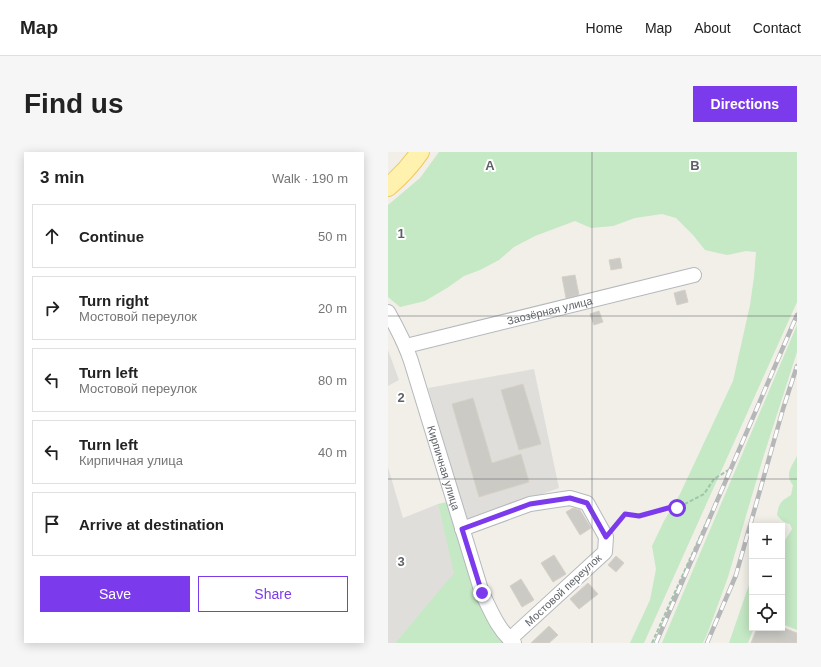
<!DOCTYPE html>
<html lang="en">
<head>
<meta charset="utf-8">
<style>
	body { margin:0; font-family:Arial,sans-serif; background:#f6f6f6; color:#222 }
	.controls { position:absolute; right:12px; bottom:12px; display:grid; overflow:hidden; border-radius:0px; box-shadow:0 2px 10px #0003 }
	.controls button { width:36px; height:36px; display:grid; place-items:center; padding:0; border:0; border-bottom:1px solid #e0e0e0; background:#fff; color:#222; font:20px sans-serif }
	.stop { position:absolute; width:12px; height:12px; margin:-9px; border:3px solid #7c3aed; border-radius:50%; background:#fff }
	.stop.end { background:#7c3aed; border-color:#fff; box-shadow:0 1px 4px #0008 }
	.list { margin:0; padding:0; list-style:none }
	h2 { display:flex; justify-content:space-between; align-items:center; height:52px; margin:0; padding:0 16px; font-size:17px }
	h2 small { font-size:13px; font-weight:400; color:#767676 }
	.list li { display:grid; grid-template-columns:26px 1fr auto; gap:12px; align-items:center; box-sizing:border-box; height:64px; margin:0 8px 8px; padding:0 8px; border:1px solid #e0e0e0; border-radius:0px }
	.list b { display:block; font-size:15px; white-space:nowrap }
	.list p { margin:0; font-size:13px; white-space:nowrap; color:#767676 }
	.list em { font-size:13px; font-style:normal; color:#767676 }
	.actions { display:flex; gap:8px; padding:12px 16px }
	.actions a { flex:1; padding:9px 0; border:1px solid #7c3aed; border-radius:0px; text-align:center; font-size:14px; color:#7c3aed }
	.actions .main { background:#7c3aed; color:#fff }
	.icon { flex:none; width:22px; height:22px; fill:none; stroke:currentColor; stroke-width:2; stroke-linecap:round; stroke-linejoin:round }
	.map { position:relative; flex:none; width:409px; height:491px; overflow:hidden; border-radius:0px }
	header { display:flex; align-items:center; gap:24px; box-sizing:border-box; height:56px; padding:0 20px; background:#fff; border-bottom:1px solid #e0e0e0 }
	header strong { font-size:19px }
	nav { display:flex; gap:22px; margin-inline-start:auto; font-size:14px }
	.intro { display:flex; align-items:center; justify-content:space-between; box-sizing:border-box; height:96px; padding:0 24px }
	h1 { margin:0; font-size:28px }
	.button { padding:10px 18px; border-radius:0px; background:#7c3aed; color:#fff; font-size:14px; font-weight:700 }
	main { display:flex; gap:24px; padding:0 24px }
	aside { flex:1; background:#fff; border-radius:0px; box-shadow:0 2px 10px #0003 }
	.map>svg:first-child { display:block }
	.industrial { fill:#e0deda }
	.green { fill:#c5e8c5 }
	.building { fill:#cccac5; stroke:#d6d1c6 }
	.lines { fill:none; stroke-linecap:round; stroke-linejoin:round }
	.minor-casing { stroke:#b5b8bc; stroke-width:16 }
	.major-casing { stroke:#f2c960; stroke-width:20 }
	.path { stroke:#9cc7a9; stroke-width:2; stroke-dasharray:4 2; stroke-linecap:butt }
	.minor { stroke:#fff; stroke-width:14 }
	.major { stroke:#fff2af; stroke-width:18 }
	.rail-casing { stroke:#b6b7b8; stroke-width:4.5 }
	.rail { stroke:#fff; stroke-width:3; stroke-dasharray:9; stroke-linecap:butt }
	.route { stroke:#7c3aed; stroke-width:5 }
	.grid { fill:none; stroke:#5f6368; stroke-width:1; stroke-opacity:0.55 }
	.labels { text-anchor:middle; stroke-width:4; stroke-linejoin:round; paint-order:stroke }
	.street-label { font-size:11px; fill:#5f6368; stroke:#fff }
	.grid-label { font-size:13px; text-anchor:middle; font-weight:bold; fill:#5f6368; stroke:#fff; stroke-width:4; stroke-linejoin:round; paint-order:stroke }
</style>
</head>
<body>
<header>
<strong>Map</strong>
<nav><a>Home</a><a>Map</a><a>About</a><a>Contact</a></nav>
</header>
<div class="intro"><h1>Find us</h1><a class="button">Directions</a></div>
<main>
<aside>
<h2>3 min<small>Walk · 190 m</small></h2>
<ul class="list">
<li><svg class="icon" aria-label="ahead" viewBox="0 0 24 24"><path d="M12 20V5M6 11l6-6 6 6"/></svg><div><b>Continue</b></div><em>50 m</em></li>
<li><svg class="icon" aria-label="right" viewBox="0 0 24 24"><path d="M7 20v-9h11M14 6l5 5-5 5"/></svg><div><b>Turn right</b><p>Мостовой переулок</p></div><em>20 m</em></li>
<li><svg class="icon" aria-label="left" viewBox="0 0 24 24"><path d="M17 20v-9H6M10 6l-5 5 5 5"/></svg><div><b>Turn left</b><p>Мостовой переулок</p></div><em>80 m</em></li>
<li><svg class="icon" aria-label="left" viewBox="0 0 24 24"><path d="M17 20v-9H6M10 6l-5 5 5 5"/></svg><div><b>Turn left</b><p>Кирпичная улица</p></div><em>40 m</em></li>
<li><svg class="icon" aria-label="arrive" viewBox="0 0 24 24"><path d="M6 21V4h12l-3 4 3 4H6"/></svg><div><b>Arrive at destination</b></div></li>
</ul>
<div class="actions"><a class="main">Save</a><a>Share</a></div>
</aside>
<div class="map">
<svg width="409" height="491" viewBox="0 0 409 491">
	<rect width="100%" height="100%" fill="#f1efe8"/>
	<path class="industrial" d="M0 198 11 228 0 234Z
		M146 217 171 336 78 369 40 236Z
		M0 315 15 366 50 352 67 421 7 491H0Z"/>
	<path class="green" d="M51 0H409V150L256 491H242L262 448 268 417 264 394 276 369 292 342 345 229 362 153 366 125 368 100 358 99 339 103 317 98 305 83 288 66 274 62 247 66 225 74 203 76 187 69 147 84 126 95 111 108 92 118 76 124 59 136 37 149 12 155 0 145V53L32 26Z
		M409 173V200L375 306 340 425 320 480 315 491H274Z
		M409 304V478L394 472V393L404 377 402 372C396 371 393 368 389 363 391 351 392 350 403 343L405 333C396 323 404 314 409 304Z
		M59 350 89 448 107 482 118 491H7L66 421 50 352Z
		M364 424V476H366L360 491H341Z"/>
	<path class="building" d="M232 106 234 116 223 118 221 108Z
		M187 123 191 143 178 146 174 125Z
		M297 138 300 150 289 153 286 141Z
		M211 159 215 170 206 173 202 162Z
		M135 232 153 292 131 298 113 238Z
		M85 246 104 311 133 302 141 330 91 345 64 252Z
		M185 356 192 358 203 376 192 383 178 360Z
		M166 403 178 422 165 430 153 411Z
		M228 404 236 411 228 420 220 413Z
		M133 427 146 448 134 455 122 434Z
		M200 431 210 442 191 457 182 447Z
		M161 474 170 483 161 491H143Z
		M369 476H396L409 481V491H363Z"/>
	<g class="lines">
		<defs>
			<g id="minor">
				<path id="s1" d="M0 160C9 176 17 191 23 209L94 441C103 459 110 478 126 491"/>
				<path id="s2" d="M18 194 306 123"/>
				<path d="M74 377 142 352 182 346 199 351 218 385 217 400 122 487"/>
			</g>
			<path id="major" d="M0 35C12 25 23 13 32 0"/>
		</defs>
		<use href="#minor" class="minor-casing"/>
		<use href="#major" class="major-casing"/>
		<path class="path" d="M227 375 237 362 251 364 280 356H289L316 342 326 327 342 317 409 161
			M264 491 342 318"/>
		<use href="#minor" class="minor"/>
		<use href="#major" class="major"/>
		<defs>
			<path id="rail" d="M268 491 409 163
				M319 491 348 423 395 257 409 214"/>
		</defs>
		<use href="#rail" class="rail-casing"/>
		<use href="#rail" class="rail"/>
	</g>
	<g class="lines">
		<path class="route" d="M94 441 74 377 142 352 182 346 199 351 218 385 237 362 251 364 280 356H289"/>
	</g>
	<path class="grid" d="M204 0V491M0 164H409M0 327H409"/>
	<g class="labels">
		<g class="street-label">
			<text dy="4" stroke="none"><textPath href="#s2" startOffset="148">Заозёрная улица</textPath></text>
			<text dy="4" stroke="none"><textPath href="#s1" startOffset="166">Кирпичная улица</textPath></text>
			<text transform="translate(175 438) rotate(-43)" y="4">Мостовой переулок</text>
		</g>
	</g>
	<g class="grid-label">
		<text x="102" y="18">A</text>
		<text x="307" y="18">B</text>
		<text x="13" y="86">1</text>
		<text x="13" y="250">2</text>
		<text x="13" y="414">3</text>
	</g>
</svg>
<div class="controls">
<button>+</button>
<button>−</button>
<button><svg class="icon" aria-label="locate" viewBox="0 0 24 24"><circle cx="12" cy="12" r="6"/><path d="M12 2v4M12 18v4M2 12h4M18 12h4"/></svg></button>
</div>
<div class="stop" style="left:289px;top:356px"></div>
<div class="stop end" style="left:94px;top:441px"></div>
</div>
</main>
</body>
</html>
